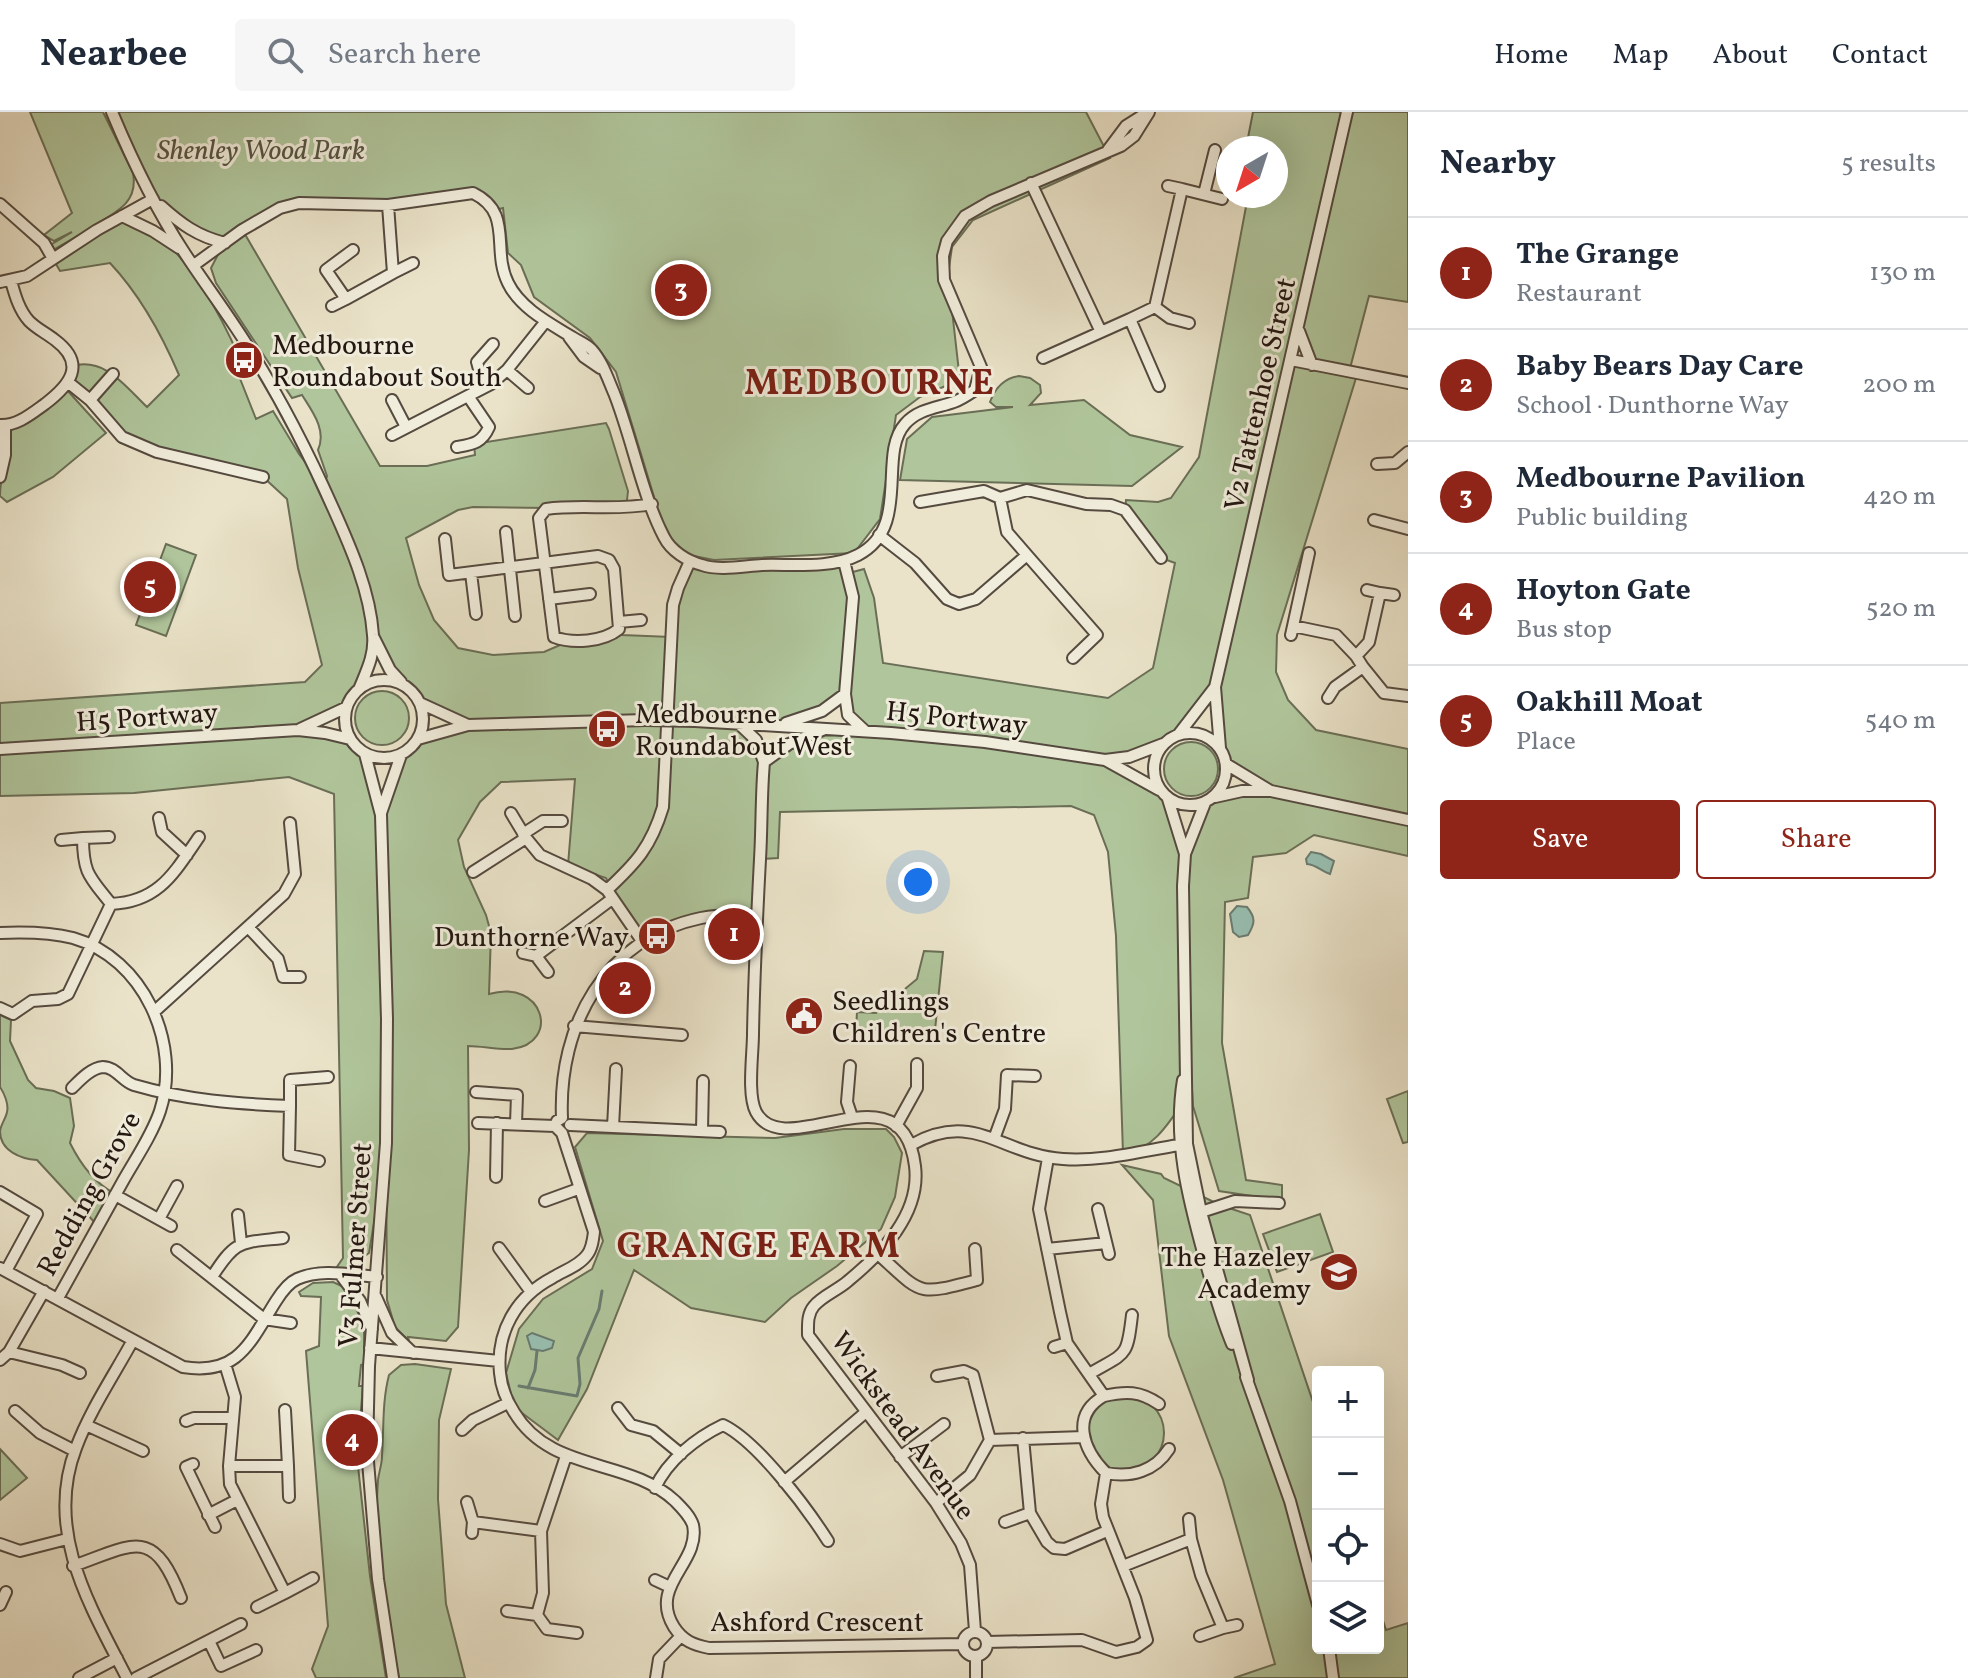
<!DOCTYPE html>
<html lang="en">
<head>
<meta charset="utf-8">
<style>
	body { margin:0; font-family:Vollkorn,serif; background:#f6f6f7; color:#1f2937 }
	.controls { position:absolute; right:24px; bottom:24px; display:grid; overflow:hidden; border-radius:8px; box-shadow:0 8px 32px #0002 }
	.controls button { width:72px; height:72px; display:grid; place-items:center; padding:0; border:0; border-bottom:2px solid #e0e1e3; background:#fff; color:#1f2937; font:40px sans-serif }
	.compass { position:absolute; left:1216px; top:24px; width:72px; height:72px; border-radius:50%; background:#fff; box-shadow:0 8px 32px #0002; rotate:219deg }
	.you { position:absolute; left:918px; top:770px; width:28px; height:28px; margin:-20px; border:6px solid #fff; border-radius:50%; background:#1a73e8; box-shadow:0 0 0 12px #1a73e833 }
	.badge { display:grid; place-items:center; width:52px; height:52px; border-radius:50%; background:#8f2418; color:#fff; font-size:26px; font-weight:700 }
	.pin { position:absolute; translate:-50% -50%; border:4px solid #fff; box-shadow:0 2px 8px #0006 }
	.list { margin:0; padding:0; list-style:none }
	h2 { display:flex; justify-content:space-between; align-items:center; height:104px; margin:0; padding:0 32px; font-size:34px }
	h2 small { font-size:26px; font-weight:400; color:#747a83 }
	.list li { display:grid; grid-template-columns:52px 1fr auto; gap:24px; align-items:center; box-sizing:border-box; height:112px; padding:0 32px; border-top:2px solid #e0e1e3 }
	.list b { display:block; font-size:30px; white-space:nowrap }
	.list p { margin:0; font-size:26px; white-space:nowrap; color:#747a83 }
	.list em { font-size:26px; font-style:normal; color:#747a83 }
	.actions { display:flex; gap:16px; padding:24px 32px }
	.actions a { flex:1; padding:18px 0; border:2px solid #8f2418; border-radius:8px; text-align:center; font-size:28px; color:#8f2418 }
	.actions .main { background:#8f2418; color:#fff }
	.icon { flex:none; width:44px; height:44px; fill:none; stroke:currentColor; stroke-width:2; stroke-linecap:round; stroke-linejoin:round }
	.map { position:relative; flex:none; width:1408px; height:1566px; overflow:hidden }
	header { display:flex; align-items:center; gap:48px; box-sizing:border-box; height:112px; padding:0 40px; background:#fff; border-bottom:2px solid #e0e1e3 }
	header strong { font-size:38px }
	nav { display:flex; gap:44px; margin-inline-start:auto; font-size:28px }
	.search { width:560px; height:72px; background:#f6f6f7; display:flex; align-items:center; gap:20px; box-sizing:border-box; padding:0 28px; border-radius:8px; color:#747a83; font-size:30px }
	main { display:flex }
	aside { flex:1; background:#fff }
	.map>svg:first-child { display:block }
	.green { fill:#b0c59b; stroke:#6a6e56; stroke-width:2; fill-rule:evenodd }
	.water { fill:#98bfb1; stroke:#697c71; stroke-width:2 }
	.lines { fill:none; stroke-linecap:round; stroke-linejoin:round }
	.stream { stroke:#697c71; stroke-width:3 }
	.minor-casing { stroke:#554a3f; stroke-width:14 }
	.minor { stroke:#f1eddc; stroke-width:10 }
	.minor-bridge-casing { stroke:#554a3f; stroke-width:14; stroke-linecap:butt }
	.minor-bridge { stroke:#f1eddc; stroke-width:10 }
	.labels { text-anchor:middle; stroke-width:6; stroke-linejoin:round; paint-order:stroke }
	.park-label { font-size:28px; font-style:italic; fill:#545441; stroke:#f1eddc }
	.poi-label { font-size:28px; fill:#231711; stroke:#f1eddc; text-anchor:start }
	.street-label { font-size:28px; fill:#231711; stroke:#f1eddc }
	.district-label { font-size:36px; font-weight:bold; letter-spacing:2px; fill:#7a1f14; stroke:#f1eddc }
</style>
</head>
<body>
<header>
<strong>Nearbee</strong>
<div class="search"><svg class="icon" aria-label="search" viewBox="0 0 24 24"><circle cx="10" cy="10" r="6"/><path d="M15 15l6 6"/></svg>Search here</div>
<nav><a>Home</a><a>Map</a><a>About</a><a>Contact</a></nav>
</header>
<main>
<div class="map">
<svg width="1408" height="1566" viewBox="0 0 1408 1566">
	<rect width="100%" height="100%" fill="#eae3c9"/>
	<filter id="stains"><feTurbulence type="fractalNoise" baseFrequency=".0025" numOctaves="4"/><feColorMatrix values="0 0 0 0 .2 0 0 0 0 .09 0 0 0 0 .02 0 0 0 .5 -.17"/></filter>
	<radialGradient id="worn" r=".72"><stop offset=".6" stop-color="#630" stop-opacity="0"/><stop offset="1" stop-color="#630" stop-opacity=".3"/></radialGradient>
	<path class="green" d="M30 0H103L133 61C135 72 134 82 126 91 117 103 66 130 50 140L47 135 72 120 54 129 44 123 72 101Z
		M112 0H1086L1110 46 973 108 952 135 948 163 959 260 957 269 920 285 896 303 880 407 854 441 714 448 689 443 673 429 662 411 616 260 590 226 534 185 521 153 508 141 503 96 495 98 473 81 388 93 299 91 245 116 239 112 380 354H427L475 343 474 332 606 311 609 317 628 379 626 397 473 395 458 398 406 426 419 473 434 508 458 536 493 543 544 540 567 530 617 519 622 523 671 525 673 493 690 449 699 453 844 449 849 461 864 457 874 486 883 551 1108 586 1153 556 1175 451 1161 446 1125 398 1126 388 1158 390 1171 386 1199 345 1248 84H1276V36H1246L1253 0H1408V190L1369 184 1348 264 1356 266 1277 523 1276 560 1288 588 1316 618 1408 637V744L1314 723 1286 741 1253 745 1248 786 1225 790 1222 931 1246 1068 1282 1073V1086L1259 1085 1219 1079 1193 994 1192 977C1174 1002 1157 1038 1123 1042L1116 824 1108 740 1094 703 1071 694 780 700 778 746 760 747 756 803H719L642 829 631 815 606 766 568 753 575 667 501 670 480 690 458 728 464 755 486 803 491 821 489 882C544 866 561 931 512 937 498 938 482 934 468 934L469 1038 458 1215 446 1229 408 1225 409 1229 395 1215 387 1188 386 1038 369 1141 340 1162H332L343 1146 334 682 289 665 134 681 0 684V591L305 570 322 553 298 456 287 387 263 365 122 325 69 271 72 254C105 245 125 274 147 295L179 263C162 223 140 183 110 151L60 159 52 145 122 104C132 109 146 113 155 121 191 149 221 203 239 245L233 249 256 307 273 299 299 342 324 375 327 364 318 338C327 318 312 299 302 283L292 286 216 171 211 156 224 131 204 126 153 87ZM1299 219 1311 252 1292 248ZM374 526 403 572 413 580 420 591 467 613 418 627 401 643 381 701 365 642 350 627 300 617 345 596 350 586 360 575ZM1215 576 1220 636 1226 652 1269 679 1215 685 1205 691 1189 742 1168 687 1156 682 1106 648 1163 632 1178 623ZM845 583 848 603 864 619 827 616 764 649 756 628 739 611 781 613 822 599Z
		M1019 264 1030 266 1040 273 1041 281 1030 293 1084 288 1130 323 1182 335 1132 374 900 368 907 327 932 305 1013 295H996L990 290C995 276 1004 266 1019 264Z
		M67 278 106 321 53 365 7 390 0 384C0 364 7 342 9 320Z
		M166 432 196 443 166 524 136 513Z
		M355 606a27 27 0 1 1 54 0a27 27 0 1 1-54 0Z
		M1164 657a27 27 0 1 1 54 0a27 27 0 1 1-54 0Z
		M924 839 943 840 935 918H856L857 900 876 901 917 867Z
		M0 903 11 908 10 929 28 968 36 976 54 979 70 986 74 1014 70 1031C80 1051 94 1071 114 1081L97 1113 37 1048C21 1047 0 1039 0 1019 1 1012 6 1006 7 1000 9 992 4 981 0 975Z
		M1408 979V1030L1403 1031 1387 987Z
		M844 1017H886L894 1025 902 1041 895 1085 881 1117 837 1154 791 1186 765 1210 691 1196 634 1158 587 1277 558 1328 514 1295 506 1261 519 1217 543 1187 592 1157 603 1129 575 1035 587 1021 775 1026Z
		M1122 1053 1161 1062 1164 1066 1220 1093 1250 1103 1318 1305V1536H1378V1493L1386 1518 1408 1511V1566H1234L1275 1552 1223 1368 1169 1224 1153 1088Z
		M1320 1102 1333 1140 1277 1160 1263 1122Z
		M333 1170 348 1177 364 1215V1252L361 1253 359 1274H363L357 1345 370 1464 386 1566H316L312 1557 328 1514 306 1239 319 1234 321 1185 301 1184 299 1180 313 1171Z
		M415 1252 451 1257 439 1308 438 1387 446 1492 465 1566H399C387 1506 373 1429 378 1368 379 1360 382 1352 382 1344 384 1316 382 1290 389 1263L401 1253Z
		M1088 1321a38 38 0 1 1 76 0a38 38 0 1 1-76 0Z
		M0 1337 27 1366 0 1388Z"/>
	<path class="water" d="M1311 740 1321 742 1334 749 1330 762C1321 759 1317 753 1307 752L1306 747Z
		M1237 794 1247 795C1256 806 1255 811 1248 823L1239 825 1233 820 1230 802Z
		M532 1221 554 1229 552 1236 543 1239 531 1237 527 1224Z"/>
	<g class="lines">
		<path class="stream" d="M519 1274 577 1284 580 1272 578 1246 599 1197 602 1179
			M528 1276 535 1258 537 1239"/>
		<defs>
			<path id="minor" d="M112 0C132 48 155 96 184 140 206 174 231 206 252 241 283 291 309 342 333 396 351 436 370 479 373 523 375 542 367 558 360 575
				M1108 38 1126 14 1148 0
				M1031 71 1101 220 1043 246
				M1182 77 1222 87
				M1204 82 1215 38
				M0 92 44 131 52 145
				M388 93 393 161 413 151
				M161 94C181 112 197 124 225 131
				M122 104 153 119 179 136
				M353 138 326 158 346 187 393 161
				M194 153 242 118 280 96 299 91 388 93 473 81C514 101 491 137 508 171 520 196 549 211 572 225 578 229 587 232 592 238 602 249 608 267 614 281 632 326 642 383 664 425 671 439 687 449 702 453 719 459 744 454 762 453 792 452 831 457 858 443 912 415 877 343 905 312 918 297 937 296 954 290 962 287 969 282 975 278L981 255 944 168 943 144 947 129 965 104 991 89 1121 34 1134 24 1149 0
				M0 170 27 164 97 118 153 87
				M332 194 346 187
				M1155 195 1182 77 1168 74
				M1130 207 1155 195 1170 206 1189 211
				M1299 219 1312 253
				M1101 220 1130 207 1159 274
				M569 225 584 245 600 256
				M1291 248 1408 271
				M507 258 528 276
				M69 271 90 288 122 325 157 340 263 365
				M491 272 480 261 477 250 493 232
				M90 288 113 262
				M392 288 406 315
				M0 313C17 314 31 302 45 292 70 273 87 252 55 228 46 221 37 217 29 209 19 198 15 183 11 169
				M392 323 491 272 507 258 546 209
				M457 335C473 332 482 331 489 315L468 284
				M1377 352 1395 351 1408 340
				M0 365 5 343V314
				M1000 386 1007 420 1027 443
				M920 390 984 379 1000 386 1027 378 1086 392 1111 393 1125 398 1161 446
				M1374 408 1408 417
				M506 420 515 504
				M879 423 915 451 947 487 959 492 976 487 1027 443 1097 523 1073 546
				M445 427 449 463 598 444 609 448 614 457 619 517C603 530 573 532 554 525L539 406 546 397C582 392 616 399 652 392
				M844 449 853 485 845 582 848 603 865 619
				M471 461 476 502
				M1380 481 1394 483
				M549 487 590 482
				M619 510 641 508
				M1293 514 1309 441
				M1291 523 1293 514 1336 523 1356 544
				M374 526 390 558 401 570
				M1363 555 1356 544 1369 530 1380 481 1367 478
				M345 607a39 39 0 1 1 78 0a39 39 0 1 1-78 0Z
				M1328 586 1335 575 1363 555 1384 581 1408 584
				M420 591 468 613
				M695 609 891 621 985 630 1105 648 1129 645 1163 632
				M738 611 756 628 764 650C761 683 762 715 760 747 757 805 754 864 753 922 753 942 747 983 756 1000 785 1054 902 949 915 1054 921 1102 882 1141 848 1169 838 1178 822 1184 814 1194 807 1202 808 1213 808 1223L936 1391 961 1431 970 1453 975 1519
				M786 611 822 599 845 582
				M300 617 345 596
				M1154 657a36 36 0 1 1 72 0a36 36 0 1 1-72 0Z
				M1178 623 1215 575
				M418 627 468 613 646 608
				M1220 636 1215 575 1347 0
				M0 637 298 618 325 621 350 627
				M365 642 381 703 387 907 386 1031 369 1254 367 1338 378 1467 393 1566
				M1105 648 1159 678
				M764 650 789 632 825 617
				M1226 652 1269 678
				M1215 685 1242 679H1271L1408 708
				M1168 687 1185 742
				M1205 691 1185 742 1183 774 1187 1032 1201 1100 1248 1268
				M381 701 401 643
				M511 701 526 726 540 743 592 767 607 778 642 829
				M159 706 162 720 187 743
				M523 722 543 709H562
				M83 726 109 725
				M473 760 526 726
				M607 778C636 751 651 735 663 695L673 493 678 476 690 449
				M111 792C159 790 174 761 199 725
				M756 803C738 803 719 802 701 806 605 826 558 914 562 1006L557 1009 555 1014 562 1021 594 1120C593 1128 592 1137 587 1143 579 1154 563 1159 552 1166 516 1185 496 1220 500 1261 501 1274 507 1289 514 1300 551 1362 628 1345 675 1389 682 1396 690 1404 693 1413 701 1451 648 1473 674 1515 683 1529 694 1533 709 1536L962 1532
				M248 815 278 847 283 865H300
				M0 821C24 820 49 820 73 826 143 846 182 931 160 999 152 1023 136 1046 123 1069 101 1108 80 1147 58 1186
				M523 841 536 844
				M548 860 536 844 612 787
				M0 896 13 902 32 889 58 887 68 882 111 792C90 765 83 762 83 726L61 728
				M155 899 284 782 295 762 290 711
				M574 914 682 923
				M850 954 847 990 852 1005
				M1183 968C1173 1028 1188 1086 1204 1144 1212 1174 1220 1203 1232 1232
				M72 976C80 968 91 956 103 955 116 955 122 969 134 973 185 988 238 992 290 994L289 1043 319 1049
				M476 980 517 983 516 1012
				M290 994V968L328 965
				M478 1011 555 1014
				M570 1013 720 1020
				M896 1014 917 976V952
				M613 1015 616 957
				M702 1018 703 969
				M994 1027 1005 997 1007 963 1035 964
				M911 1033C975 997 1001 1043 1063 1047 1101 1050 1142 1039 1179 1033
				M496 1065 497 1011
				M0 1080 37 1102 6 1159
				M115 1083 171 1114
				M545 1089 578 1077
				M1098 1097 1109 1142
				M1201 1100 1235 1089 1279 1091
				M238 1103 241 1131
				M159 1107 177 1074
				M499 1136 531 1180
				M1047 1137 1106 1131
				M177 1138 264 1207 291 1211
				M878 1142C923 1183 916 1184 977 1168L975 1137
				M0 1156 183 1255C239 1264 250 1230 276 1189 281 1181 288 1171 297 1167 321 1156 351 1163 377 1165
				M340 1162 360 1189 372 1217
				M212 1165C236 1127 240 1131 283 1126
				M376 1185 392 1221 413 1241
				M1054 1235 1067 1231
				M370 1236 499 1249
				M9 1240 62 1253 80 1261
				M0 1248 9 1240 44 1179
				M225 1252 235 1285 229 1354 230 1372 285 1481 257 1495
				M1089 1262C1126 1240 1127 1247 1132 1203
				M937 1264 964 1259 973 1263 990 1328
				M1246 1265 1290 1389 1318 1493
				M1104 1284C1126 1279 1140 1279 1159 1292
				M618 1296 631 1313 653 1319 681 1342
				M285 1298 288 1354
				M15 1299 40 1321 75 1339
				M186 1309 194 1306H233
				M86 1313 143 1339
				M462 1318 473 1308 508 1291
				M1023 1326 1030 1401 1047 1430 1054 1436 1065 1437 1107 1419
				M566 1344 541 1419 543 1481 537 1503 547 1517 577 1521
				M900 1345 944 1312
				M193 1352 186 1355 215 1415
				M229 1354H288L289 1385
				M1106 1361C1131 1366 1155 1359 1169 1337
				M784 1370 866 1300
				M655 1376C668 1348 696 1326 723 1313 757 1329 807 1396 828 1429
				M467 1390 473 1410 472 1421
				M936 1391 970 1363 990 1328 1084 1325
				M208 1403 237 1388
				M473 1410 541 1419
				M1005 1410 1030 1401
				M1191 1427 1201 1463 1223 1516 1200 1524
				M0 1432 20 1439 67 1427
				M73 1454C135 1432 153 1414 181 1486
				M1123 1454 1191 1427 1189 1407
				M655 1468 670 1475
				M285 1481 313 1466
				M0 1493 6 1480
				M507 1499 537 1503
				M1223 1516 1237 1513
				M963 1532a12 12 0 1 1 24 0a12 12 0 1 1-24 0Z
				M209 1529 221 1554 256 1538
				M987 1530 1082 1528 1116 1540 1137 1535 1147 1528 1135 1486 1103 1405 1101 1392 1106 1361C1083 1338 1070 1303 1104 1284L1067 1231 1060 1200 1039 1097 1048 1046
				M1329 1536 1333 1566
				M976 1544V1566
				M79 1566 117 1546
				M127 1566C90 1494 44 1419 76 1336 90 1298 114 1263 133 1228
				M136 1566 241 1512
				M656 1566 659 1547 680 1525"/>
		</defs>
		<use href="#minor" class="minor-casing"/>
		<use href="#minor" class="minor"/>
		<defs>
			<path id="minor-bridge" d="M646 608 695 609"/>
		</defs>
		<use href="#minor-bridge" class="minor-bridge-casing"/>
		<use href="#minor-bridge" class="minor-bridge"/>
	</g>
	<defs>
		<symbol id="bus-disc" viewBox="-11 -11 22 22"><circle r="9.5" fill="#8f2418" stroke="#f1eddc"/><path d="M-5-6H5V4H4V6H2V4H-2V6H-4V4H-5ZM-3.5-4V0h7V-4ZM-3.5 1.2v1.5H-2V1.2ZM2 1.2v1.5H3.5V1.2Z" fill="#fff"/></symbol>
		<symbol id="civic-disc" viewBox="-11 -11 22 22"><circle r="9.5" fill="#8f2418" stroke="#f1eddc"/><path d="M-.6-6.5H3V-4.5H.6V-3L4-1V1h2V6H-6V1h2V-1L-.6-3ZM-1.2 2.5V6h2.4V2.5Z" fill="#fff"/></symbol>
		<symbol id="school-disc" viewBox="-11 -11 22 22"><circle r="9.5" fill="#8f2418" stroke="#f1eddc"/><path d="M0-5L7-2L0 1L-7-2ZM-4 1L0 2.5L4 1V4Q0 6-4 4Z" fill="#fff"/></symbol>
	</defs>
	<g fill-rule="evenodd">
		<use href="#bus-disc" x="222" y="226" width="44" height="44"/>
		<use href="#bus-disc" x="585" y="595" width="44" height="44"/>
		<use href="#bus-disc" x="635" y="802" width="44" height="44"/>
		<use href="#civic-disc" x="782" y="882" width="44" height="44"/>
		<use href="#school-disc" x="1317" y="1138" width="44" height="44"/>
	</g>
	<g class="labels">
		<g class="park-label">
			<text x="261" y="47">Shenley Wood Park</text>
		</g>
		<g class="poi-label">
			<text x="272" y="242">Medbourne<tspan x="272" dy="32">Roundabout South</tspan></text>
			<text x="635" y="611">Medbourne<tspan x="635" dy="32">Roundabout West</tspan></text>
			<text x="629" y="834" text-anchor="end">Dunthorne Way</text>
			<text x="832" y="898">Seedlings<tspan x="832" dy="32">Children's Centre</tspan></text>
			<text x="1311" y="1154" text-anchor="end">The Hazeley<tspan x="1311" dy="32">Academy</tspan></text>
		</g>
		<g class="street-label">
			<text transform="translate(1259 282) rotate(-77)" y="10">V2 Tattenhoe Street</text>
			<text transform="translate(147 604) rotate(-4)" y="10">H5 Portway</text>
			<text transform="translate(957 605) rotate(6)" y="10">H5 Portway</text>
			<text transform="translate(88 1081) rotate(-61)" y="10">Redding Grove</text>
			<text transform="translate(354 1133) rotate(-86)" y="10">V3 Fulmer Street</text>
			<text transform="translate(904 1313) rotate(54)" y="10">Wickstead Avenue</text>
			<text x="817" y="1519">Ashford Crescent</text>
		</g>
		<g class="district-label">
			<text x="870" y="282">MEDBOURNE</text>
			<text x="759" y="1145">GRANGE FARM</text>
		</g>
	</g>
	<rect width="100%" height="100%" filter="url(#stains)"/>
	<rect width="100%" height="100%" fill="url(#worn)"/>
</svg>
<div class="controls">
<button>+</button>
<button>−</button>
<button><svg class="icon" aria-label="locate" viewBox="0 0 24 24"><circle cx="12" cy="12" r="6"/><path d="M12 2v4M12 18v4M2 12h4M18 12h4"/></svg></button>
<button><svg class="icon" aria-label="layers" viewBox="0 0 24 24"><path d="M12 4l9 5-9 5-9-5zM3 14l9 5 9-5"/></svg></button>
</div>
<svg class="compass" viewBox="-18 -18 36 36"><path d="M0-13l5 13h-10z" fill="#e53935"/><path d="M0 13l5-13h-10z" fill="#747a83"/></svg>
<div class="you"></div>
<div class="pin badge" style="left:734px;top:822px">1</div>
<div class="pin badge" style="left:625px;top:876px">2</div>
<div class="pin badge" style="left:681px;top:178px">3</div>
<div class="pin badge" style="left:352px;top:1328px">4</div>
<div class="pin badge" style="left:150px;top:475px">5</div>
</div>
<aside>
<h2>Nearby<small>5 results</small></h2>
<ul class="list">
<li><span class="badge">1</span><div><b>The Grange</b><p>Restaurant</p></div><em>130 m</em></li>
<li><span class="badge">2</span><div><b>Baby Bears Day Care</b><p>School · Dunthorne Way</p></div><em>200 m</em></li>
<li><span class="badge">3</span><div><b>Medbourne Pavilion</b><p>Public building</p></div><em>420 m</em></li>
<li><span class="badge">4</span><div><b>Hoyton Gate</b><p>Bus stop</p></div><em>520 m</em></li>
<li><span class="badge">5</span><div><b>Oakhill Moat</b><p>Place</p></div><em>540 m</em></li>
</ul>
<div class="actions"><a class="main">Save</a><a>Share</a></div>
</aside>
</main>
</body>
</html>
